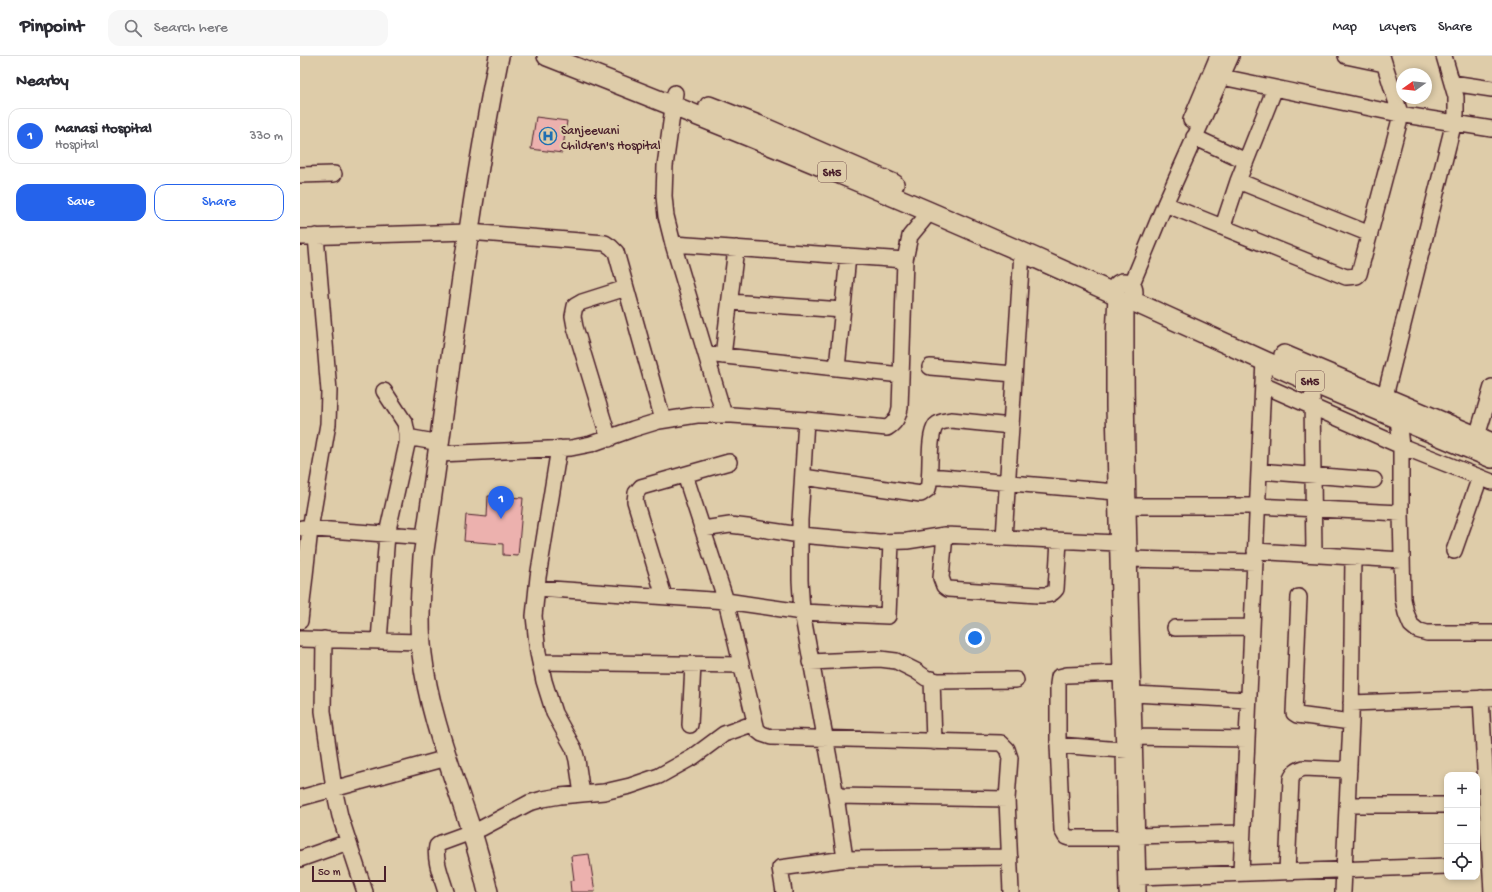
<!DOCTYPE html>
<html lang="en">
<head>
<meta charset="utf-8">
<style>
	body { margin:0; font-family:"Gochi Hand",sans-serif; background:#f7f7f7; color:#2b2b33 }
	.controls { position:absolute; right:12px; bottom:12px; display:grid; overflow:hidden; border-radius:8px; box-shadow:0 2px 6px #0003 }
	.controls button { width:36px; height:36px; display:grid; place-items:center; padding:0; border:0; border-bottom:1px solid #e1e1e2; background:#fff; color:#2b2b33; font:20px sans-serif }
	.compass { position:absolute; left:1096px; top:12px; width:36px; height:36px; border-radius:50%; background:#fff; box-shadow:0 2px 6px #0003; rotate:255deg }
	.scale { position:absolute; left:12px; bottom:10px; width:74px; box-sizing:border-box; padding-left:4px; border:2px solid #4a1f2b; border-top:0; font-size:11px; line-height:14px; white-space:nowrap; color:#4a1f2b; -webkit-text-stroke:3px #decca9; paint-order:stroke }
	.you { position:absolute; left:675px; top:582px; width:14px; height:14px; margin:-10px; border:3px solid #fff; border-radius:50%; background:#1a73e8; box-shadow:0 0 0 6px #1a73e833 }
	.badge { display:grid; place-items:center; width:26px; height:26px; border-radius:50%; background:#2563eb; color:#fff; font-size:13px; font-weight:700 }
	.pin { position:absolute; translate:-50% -33px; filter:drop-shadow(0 1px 2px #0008) }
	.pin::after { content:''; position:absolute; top:21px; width:14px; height:12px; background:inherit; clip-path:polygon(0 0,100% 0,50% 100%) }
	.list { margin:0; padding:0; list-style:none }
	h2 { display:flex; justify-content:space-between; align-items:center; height:52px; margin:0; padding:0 16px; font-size:17px }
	h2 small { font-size:13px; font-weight:400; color:#7c7c81 }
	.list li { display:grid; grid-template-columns:26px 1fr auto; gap:12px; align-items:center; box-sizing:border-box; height:56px; margin:0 8px 8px; padding:0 8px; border:1px solid #e1e1e2; border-radius:12px }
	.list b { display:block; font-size:15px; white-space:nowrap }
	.list p { margin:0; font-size:13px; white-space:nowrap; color:#7c7c81 }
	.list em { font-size:13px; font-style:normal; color:#7c7c81 }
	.actions { display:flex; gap:8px; padding:12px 16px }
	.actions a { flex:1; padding:9px 0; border:1px solid #2563eb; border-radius:12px; text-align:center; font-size:14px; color:#2563eb }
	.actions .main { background:#2563eb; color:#fff }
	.icon { flex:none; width:22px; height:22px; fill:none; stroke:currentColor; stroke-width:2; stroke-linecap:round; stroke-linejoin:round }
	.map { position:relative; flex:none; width:1192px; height:836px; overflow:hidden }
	header { display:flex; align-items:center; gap:24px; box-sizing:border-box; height:56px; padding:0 20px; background:#fff; border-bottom:1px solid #e1e1e2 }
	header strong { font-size:19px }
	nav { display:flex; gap:22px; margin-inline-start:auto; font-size:14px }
	.search { width:280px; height:36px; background:#f7f7f7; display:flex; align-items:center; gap:10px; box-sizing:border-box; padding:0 14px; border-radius:12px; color:#7c7c81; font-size:15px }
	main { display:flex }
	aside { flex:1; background:#fff }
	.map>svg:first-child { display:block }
	.building { fill:#ecb1ae; stroke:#4a1f2b }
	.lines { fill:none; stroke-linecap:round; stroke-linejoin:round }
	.minor-casing { stroke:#4a1f2b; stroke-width:18 }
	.major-casing { stroke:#4a1f2b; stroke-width:22 }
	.minor { stroke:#decca9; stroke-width:15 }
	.major { stroke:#decca9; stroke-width:19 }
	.labels { text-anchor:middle; stroke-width:4; stroke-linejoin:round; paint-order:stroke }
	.shield { fill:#decca9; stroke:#765351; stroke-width:1 }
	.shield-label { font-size:12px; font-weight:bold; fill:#4a1f2b }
	.poi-label { font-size:13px; fill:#4a1f2b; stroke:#decca9; text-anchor:start }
</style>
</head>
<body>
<header>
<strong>Pinpoint</strong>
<div class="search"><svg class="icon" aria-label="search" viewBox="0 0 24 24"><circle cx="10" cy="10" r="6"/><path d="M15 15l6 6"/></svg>Search here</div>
<nav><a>Map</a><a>Layers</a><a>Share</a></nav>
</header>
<main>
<aside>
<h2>Nearby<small></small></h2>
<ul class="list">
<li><span class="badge">1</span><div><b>Manasi Hospital</b><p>Hospital</p></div><em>330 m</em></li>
</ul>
<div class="actions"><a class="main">Save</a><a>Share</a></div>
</aside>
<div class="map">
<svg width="1192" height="836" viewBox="0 0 1192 836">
	<rect width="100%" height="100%" fill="#decca9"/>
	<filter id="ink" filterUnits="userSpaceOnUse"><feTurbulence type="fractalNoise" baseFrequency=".025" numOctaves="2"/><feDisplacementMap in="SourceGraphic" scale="8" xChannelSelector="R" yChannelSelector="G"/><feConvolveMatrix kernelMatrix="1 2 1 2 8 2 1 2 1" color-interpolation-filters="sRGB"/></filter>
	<g filter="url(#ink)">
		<path class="building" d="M236 61 267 65 262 97 231 93Z
			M188 440 223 442 218 500 203 499V488L164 485 166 459 187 461Z
			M289 798 295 836H271L270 825 274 824 271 800Z"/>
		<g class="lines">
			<defs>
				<path id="minor" d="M1046 0 1084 8
					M922 21 1099 58 1192 73
					M1152 27 1192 33
					M375 37 365 110 364 140 366 160 373 188 424 359
					M891 64 918 0
					M894 81 946 105
					M0 119 34 118
					M938 125 1070 178
					M865 148 1046 221 1057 220 1059 218 1099 67V54L1082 0
					M923 170 938 125 975 32
					M0 181 169 176 305 187 311 191 316 196 363 364
					M373 188 605 204
					M831 230 865 148 931 0
					M816 240 814 279V351L821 617 824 694 827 836
					M826 245C825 442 834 639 838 836
					M430 246 543 254
					M406 298 601 319
					M423 300 436 192
					M630 311 714 318
					M537 312 548 200
					M963 329 1101 390 1192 426
					M1012 341 1014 498
					M1082 352 1156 58V41L1144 0
					M1098 362 1101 390V457L1103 543 1106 557 1111 569 1117 574 1127 577H1192
					M1177 380 1192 331
					M107 381 140 387
					M309 383 275 271 273 260 275 250 282 246 326 232
					M259 392 238 521 234 560 238 597 244 625 254 657 274 693 277 704 282 738
					M139 398 271 392 291 388 333 373 359 365 397 359H432L506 364 587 372C595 367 598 362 600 352L605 204 610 180 629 157
					M959 415 1074 424
					M385 419 426 545 457 674 462 678 471 681 701 687 707 693 710 702 707 743 711 836
					M630 420 816 436
					M503 421 621 438 628 433C632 417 627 381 636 369 640 365 646 365 651 364L711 370
					M828 450H957L1101 457
					M2 472 126 481
					M403 473 430 469 447 471 500 479 579 486 607 485 645 479 817 487
					M645 479 641 522 644 530 648 533 738 539C746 539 751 540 756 533L759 485
					M704 482 722 196
					M955 495 1102 504
					M1154 495 1180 421
					M828 503 955 506
					M237 532 426 545 502 556 588 560 591 486
					M364 540 335 445 336 437 341 431 429 406
					M999 541 994 657 997 659 1051 666
					M0 565 10 473 28 368 29 335 16 180
					M875 572 952 571
					M0 583 121 586
					M24 583 23 655 34 733 40 760 65 836
					M79 585 87 478 107 388V377L105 367 84 335
					M240 606 441 609
					M510 606 580 603 596 605 616 615 626 622 638 625 716 624
					M821 617 767 619 759 621 758 628V689L762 774 766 781 769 782H826
					M632 623 634 686
					M834 638 948 644
					M1181 642 1192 836
					M1051 647 1192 642
					M390 669 393 608
					M835 681 947 683
					M758 689 834 695
					M536 740 707 743
					M0 742 147 702
					M1047 749H1147
					M837 780 942 777
					M0 803 48 786
					M545 803 710 801
					M987 816 991 723C994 716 997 714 1004 712L1049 714
					M941 817 964 304
					M838 821 1147 810
					M146 836C142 822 134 804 137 790L141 787 182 772 229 747 243 743 260 740 304 736 330 730 359 720 393 701 424 678 455 667
					M484 836 480 812 545 803 536 740 502 556 500 524V464L506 364
					M1043 836 1051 666 1053 501"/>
				<path id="major" d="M247 0C438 75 628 152 815 238
					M409 50 458 69 594 128
					M815 236a9 9 0 1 1 18 0a9 9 0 1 1-18 0Z
					M830 244 1011 326 1192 402
					M984 299 1192 387
					M188 836C183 815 178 795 171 774 153 717 129 659 122 598 118 566 121 534 123 501 148 334 166 166 199 0"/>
			</defs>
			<use href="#minor" class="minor-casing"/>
			<use href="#major" class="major-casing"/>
			<use href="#minor" class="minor"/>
			<use href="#major" class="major"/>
		</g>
	</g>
	<defs>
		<symbol id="hospital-ring" viewBox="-11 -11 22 22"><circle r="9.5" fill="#decca9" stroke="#1f6fb2" stroke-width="1.5"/><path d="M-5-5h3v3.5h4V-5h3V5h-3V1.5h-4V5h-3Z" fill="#1f6fb2"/></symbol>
	</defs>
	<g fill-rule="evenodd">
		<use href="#hospital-ring" x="238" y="70" width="20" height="20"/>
	</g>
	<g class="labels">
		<g class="shield">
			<rect x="518" y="106" width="28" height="20" rx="3"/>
			<rect x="996" y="315" width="28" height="20" rx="3"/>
		</g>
		<g class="shield-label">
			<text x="532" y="120">SH5</text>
			<text x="1010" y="329">SH5</text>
		</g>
		<g class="poi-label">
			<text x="261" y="78">Sanjeevani<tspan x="261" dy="15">Children's Hospital</tspan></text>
		</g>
	</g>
</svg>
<div class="controls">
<button>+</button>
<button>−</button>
<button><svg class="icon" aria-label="locate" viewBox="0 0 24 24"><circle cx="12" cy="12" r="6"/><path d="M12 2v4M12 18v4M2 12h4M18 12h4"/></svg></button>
</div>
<svg class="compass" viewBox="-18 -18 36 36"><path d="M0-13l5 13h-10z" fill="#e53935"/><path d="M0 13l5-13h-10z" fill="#7c7c81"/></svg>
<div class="scale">50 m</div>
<div class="you"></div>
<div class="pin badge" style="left:201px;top:463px">1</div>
</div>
</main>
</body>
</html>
